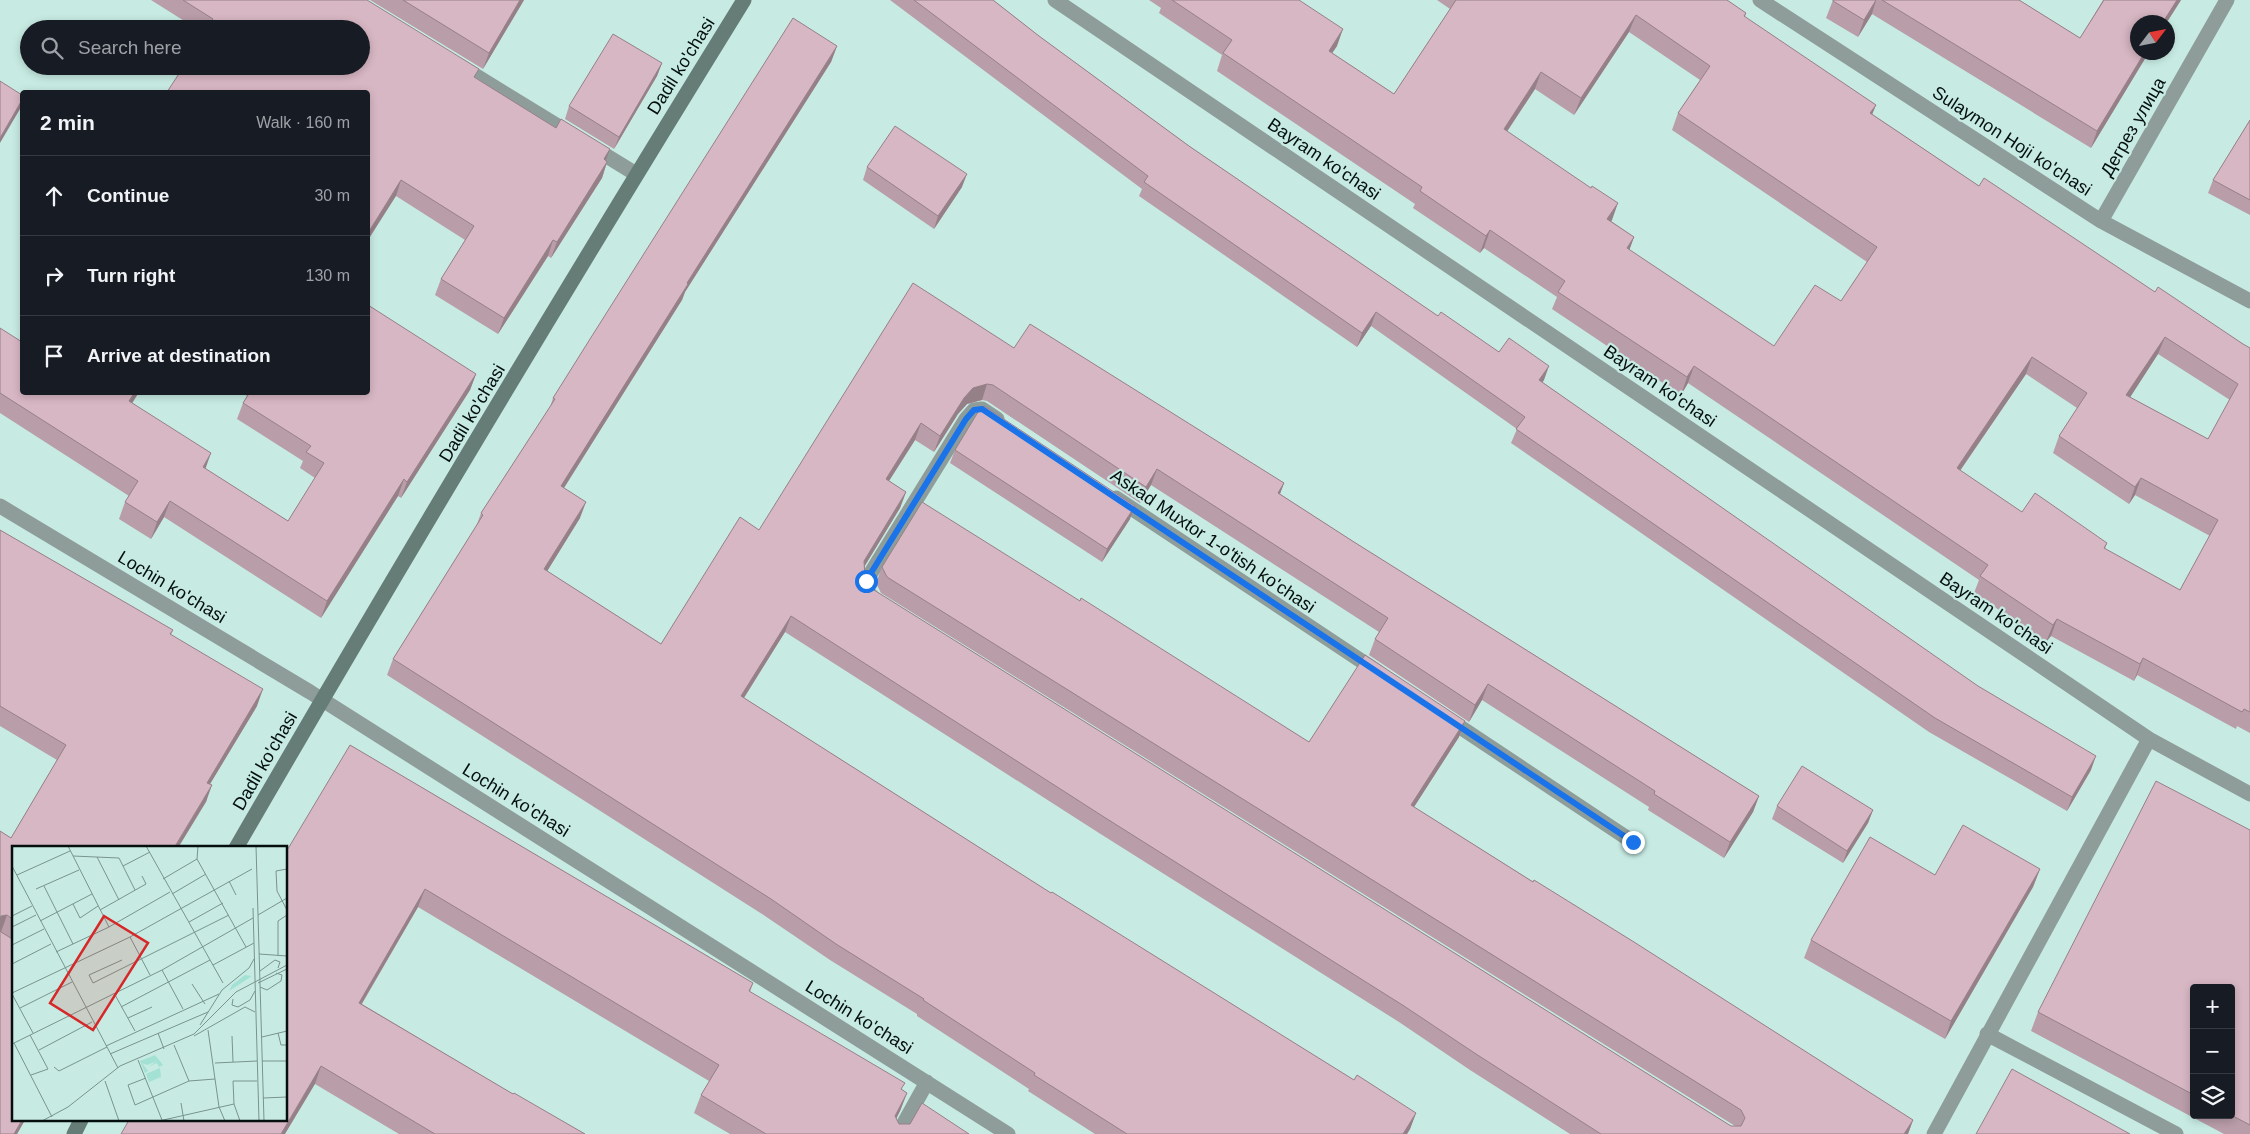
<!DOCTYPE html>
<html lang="en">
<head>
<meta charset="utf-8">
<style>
	body { margin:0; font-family:Helvetica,sans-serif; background:#20242c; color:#f1f3f6 }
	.controls { position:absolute; right:15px; bottom:15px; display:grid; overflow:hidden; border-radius:5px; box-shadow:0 2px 8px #0003 }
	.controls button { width:45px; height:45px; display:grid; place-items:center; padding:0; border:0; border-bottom:1px solid #363941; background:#171b24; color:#f1f3f6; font:25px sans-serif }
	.compass { position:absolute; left:2130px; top:15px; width:45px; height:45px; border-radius:50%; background:#171b24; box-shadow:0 2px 8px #0003; rotate:58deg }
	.stop { position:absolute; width:15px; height:15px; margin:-11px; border:4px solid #1a73e8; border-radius:50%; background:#fff }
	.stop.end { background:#1a73e8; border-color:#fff; box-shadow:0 1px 5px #0008 }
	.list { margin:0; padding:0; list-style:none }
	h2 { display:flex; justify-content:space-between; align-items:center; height:65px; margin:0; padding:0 20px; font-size:21px }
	h2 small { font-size:16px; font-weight:400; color:#9ea1a6 }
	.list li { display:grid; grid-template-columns:32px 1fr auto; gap:15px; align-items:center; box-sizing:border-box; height:80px; padding:0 20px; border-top:1px solid #363941 }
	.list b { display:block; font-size:19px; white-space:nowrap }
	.list em { font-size:16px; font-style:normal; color:#9ea1a6 }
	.icon { flex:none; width:28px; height:28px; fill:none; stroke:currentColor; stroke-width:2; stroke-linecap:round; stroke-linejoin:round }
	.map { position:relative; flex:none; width:2250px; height:1134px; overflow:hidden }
	.search { position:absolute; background:#171b24; box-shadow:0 2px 8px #0003; left:20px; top:20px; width:350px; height:55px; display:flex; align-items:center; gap:12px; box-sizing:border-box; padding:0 18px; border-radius:28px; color:#9ea1a6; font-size:19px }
	.panel { position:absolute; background:#171b24; box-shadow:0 2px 8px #0003; left:20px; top:90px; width:350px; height:305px; border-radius:5px }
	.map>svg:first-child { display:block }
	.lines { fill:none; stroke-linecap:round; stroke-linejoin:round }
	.street { stroke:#8f9d9a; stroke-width:15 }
	.secondary { stroke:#667c77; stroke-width:15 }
	.wall { fill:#b99da8; fill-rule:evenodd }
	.shaded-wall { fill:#968088 }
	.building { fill:#d7b7c3; stroke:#968088; fill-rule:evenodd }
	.route { stroke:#1a73e8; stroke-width:6 }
	.labels { text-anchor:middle; stroke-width:4.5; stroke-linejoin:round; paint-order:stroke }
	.street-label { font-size:18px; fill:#040f0d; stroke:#c7ebe3 }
	.inset-road { fill:none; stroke:#79938d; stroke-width:1 }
	.view { fill:#d62828; fill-opacity:0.15; stroke:#d62828; stroke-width:2.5 }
	.inset-edge { fill:none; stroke:#040f0d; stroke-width:2.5 }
</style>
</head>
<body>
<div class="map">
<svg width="2250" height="1134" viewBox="0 0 2250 1134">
	<rect width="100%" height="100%" fill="#c7ebe3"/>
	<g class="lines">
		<path class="street" d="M1055 0 2149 739 2250 794
			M1760 0 2101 221 2250 301
			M460 66 636 174
			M2101 221 2227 0
			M1116 498 1378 672
			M0 506 310 692 1008 1134
			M873 598 868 592 866 581 966 419 974 410 982 409 997 419
			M1445 717 1633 842
			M1987 1034 2176 1134
			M898 1134 927 1082
			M1934 1134 2149 739"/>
		<path class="secondary" d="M236 848C401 563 571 280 744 0
			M74 1134 81 1120"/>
	</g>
	<path class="wall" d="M151 0H367L476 78 607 162 602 178 551 258 548 256 498 334 435 295 441 279 465 240 396 196 361 29H197Z
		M370 0H524L483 69Z
		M890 0H993L1039 36 1189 146 1438 316 1499 352 1544 380 1542 382 2091 770 2067 811 1929 732 1511 443 1517 429 1371 326 1357 347 1139 196 1142 189Z
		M1149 0H1299L1337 46 1332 53 1394 94 1450 9 1437 0H1727L1746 13 1745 17 1876 105 1872 114 1979 186 2155 292 2250 348V733L2237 726 2236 729 2137 675 2134 681 2051 636 2046 642 1974 593 1979 580 1688 383 1681 395 1628 360 1552 309 1557 297 1484 248 1480 253 1413 208 1415 204 1217 71 1222 55 1159 13 1161 8ZM1629 32 1700 80 1678 113 1672 130 1867 262 1841 301 1774 346 1629 250 1634 237 1611 221 1612 220 1507 132 1535 89 1574 115ZM2158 354 2230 400 2208 439 2130 397ZM2026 374 2077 408 2059 436 2053 453 2129 504 2135 495 2210 536 2180 590 2105 549 2107 543 2022 512 1960 471Z
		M1833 0H2019L2080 38 2103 0H2181L2167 22H2138V52H2149L2091 148 1872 14 1858 37 1826 18Z
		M837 46 831 62 685 292 682 300 564 488 580 518 547 571 661 644 759 530 1014 348 1284 483 1280 494 1354 542 1759 796 1753 812 1724 858 1648 810 1649 807 1482 700 1469 722 1369 655 1375 639 1379 632 1331 601 1151 485 1140 503 987 401 982 400 967 404 958 414 934 452 915 440 889 481 906 492 900 508 864 567 865 578 874 590 1731 1126H1735L881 593 876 583 882 567 1080 601 1309 742 1459 737 1414 807 1913 1120 1908 1134H1570L1470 1070 1399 1022 1099 833 785 632 744 698 1051 893 1354 1080 1416 1113 1410 1129 1407 1134H1095L1028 1091 1029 1089 917 1016V1014L830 960 765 916 387 675 393 659 476 527 481 513 550 407 553 398Z
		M662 63 657 76 614 149 565 119 569 106Z
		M2250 120V215L2208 193 2213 180Z
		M867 167 962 187 934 229 863 180Z
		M0 328 22 392H139L132 403 206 469 288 521 315 478 300 468 303 461 237 419 243 403 247 396 241 392H368L476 374 470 390 401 498 398 496 321 618 164 517 151 539 119 519 125 502 129 496 0 413Z
		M955 450 1130 519 1102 562 950 463Z
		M0 530 173 630 171 635 257 706 210 784 206 802 14 848V1120H25L17 1134H0V831L11 838 57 760 0 726Z
		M350 745 753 983 750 992 907 1093 900 1111 896 1118 899 1124 969 1134H730L694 1113 701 1095 709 1081 418 907 362 1004 513 1094 585 1134H399L315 1084Z
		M1777 806 1873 810 1868 823 1843 863 1772 819Z
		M2250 830V1134H2224L2031 1031 2038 1012ZM2194 988H2231V1115H2194Z
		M2040 869 2033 887 1945 1039 1804 958 1811 940 1935 875Z"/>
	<path class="shaded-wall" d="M520 0H524L483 69 489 53Z
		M1876 0 1872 14 1858 37 1864 20Z
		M2177 0H2181L2167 22H2163Z
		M1636 15 1629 32 1574 115 1581 98Z
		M1343 29 1337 46 1322 68 1329 51Z
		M837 46 831 62 685 292 682 300 555 502 561 486 687 283Z
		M2145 52H2149L2091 148 2097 131Z
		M662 63 657 76 614 149 619 137Z
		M1541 72 1535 89 1497 146 1504 129Z
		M22 100V103L20 109 0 143V138Z
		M1876 105 1869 122 1870 113Z
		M610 149 604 166V159Z
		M607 162 602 178 551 258 557 242Z
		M967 174 962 187 934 229 938 216Z
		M401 180 396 196 368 240V233Z
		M1618 203 1612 220 1601 236 1607 219Z
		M1490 230 1484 248 1480 253 1486 236Z
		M1634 237 1628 254 1627 248Z
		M553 240 548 256 498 334 504 318Z
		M1376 312 1371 326 1357 347 1362 333Z
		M2165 337 2158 354 2120 413 2126 395Z
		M2032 357 2026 374 1950 485 1957 468Z
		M1549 366 1544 380 1534 394 1539 380Z
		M1694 366 1688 383 1681 395 1687 377Z
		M476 374 470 390 401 498 407 482Z
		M987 384 982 400 967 404 958 414 934 452 940 436 964 398 973 388Z
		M135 392H139L123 418 129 401Z
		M921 423 915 440 880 495 886 479Z
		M211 453 205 470 203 467Z
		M1157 469 1151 485 1140 503 1146 487Z
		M2141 478 2135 495 2129 504 2135 487Z
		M404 479 398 496 321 618 327 601Z
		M1284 483 1278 499V493Z
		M906 492 900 508 858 577 864 561Z
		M170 501 164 517 151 539 157 522Z
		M586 502 580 518 538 586 544 569Z
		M1135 506 1130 519 1102 562 1107 549Z
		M791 616 785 632 735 712 741 696Z
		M2057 619 2051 636 2046 642 2053 625Z
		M2143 658 2137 675 2134 681 2140 664Z
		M1488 684 1482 700 1469 722 1475 705Z
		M263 689 257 706 201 799 207 783Z
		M1465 721 1459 737 1405 821 1411 805Z
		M2096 756 2091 770 2067 811 2072 797Z
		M212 785 206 802 178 848H174Z
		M1759 796 1753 812 1724 858 1730 842Z
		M1873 810 1868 823 1843 863 1847 851Z
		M2040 869 2033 887 1945 1039 1951 1021Z
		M425 889 418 907 352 1020 359 1003Z
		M7 915 1 932H0V918L1 916Z
		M321 1066 315 1084 285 1134H281Z
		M907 1093 900 1111 889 1134 895 1116Z
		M1416 1113 1410 1129 1407 1134H1403Z
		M22 1120H25L17 1134H14Z
		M1913 1120 1908 1134H1904Z"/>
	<path class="building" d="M183 0H367L479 69 474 77 556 128 561 119 610 149 604 159 607 162 557 242 553 240 504 318 441 279 474 226 401 180 368 233V92H167L184 66H361V29H207L213 19Z
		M403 0H520L489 53Z
		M914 0H993L1039 36 1189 146 1438 316 1441 312 1499 352 1509 338 1549 366 1539 380 1978 686 2096 756 2072 797 1935 718 1516 429 1525 417 1376 312 1362 333 1144 182 1148 176Z
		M1172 0H1299L1343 29 1329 51 1394 94 1456 0H1727L1746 13 1744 16 1876 105 1870 113 1979 186 1984 178 2155 292 2158 287 2243 344 2250 348V712L2244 709 2242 712 2143 658 2140 664 2057 619 2053 625 1980 576 1988 565 1694 366 1687 377 1558 292 1565 281 1490 230 1486 236 1420 191 1422 187 1223 53 1232 40ZM1636 15 1710 66 1678 113 1877 247 1841 301 1815 285 1774 346 1627 248 1634 237 1607 219 1618 203 1592 186 1591 188 1504 129 1541 72 1581 98ZM2165 337 2238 384 2208 439 2126 395ZM2032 357 2087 393 2059 436 2135 487 2141 478 2218 520 2180 590 2104 548 2107 543 2035 493 2022 512 1957 468Z
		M1833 0H1876L1864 20 1833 1Z
		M1882 0H2019L2080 38 2104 0H2177L2163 22H2138V52H2145L2097 131Z
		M793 18 837 46 687 283 688 284 561 486 586 502 544 569 661 644 740 517 759 530 913 283 1014 348 1030 324 1284 483 1278 493 1354 542 1759 796 1730 842 1654 794 1655 791 1488 684 1475 705 1375 639 1388 618 1337 585 1157 469 1146 487 993 385 987 384 973 388 964 398 940 436 921 423 886 479 906 492 864 561 865 578 874 590 1731 1126H1741L1745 1118 1741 1110 887 577 882 567 922 502 1080 601 1081 598 1309 742 1365 655 1465 721 1411 805 1533 882 1534 880 1634 942 1913 1120 1904 1134H1601L1476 1054 1404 1006 1104 817 791 616 741 696 1051 893 1052 892 1354 1080 1357 1075 1416 1113 1403 1134H1127L1034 1075 1035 1073 923 1000 924 999 836 944 771 899 393 659 483 515 481 513 555 399 553 398 590 339Z
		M613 34 662 63 619 137 569 106Z
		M0 81 22 95V100L0 138Z
		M2250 120V200L2213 180Z
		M895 126 967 174 938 216 867 167Z
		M368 305 476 374 407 482 404 479 327 601 170 501 157 522 125 502 138 481 0 393V328L22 342V392H135L129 401 211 453 203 467 288 521 324 463 306 452 311 446 243 403 250 392H368Z
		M984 406 1135 506 1107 549 955 450 978 412Z
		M0 530 173 630 170 634 263 689 207 783 212 785 174 848H14V920L7 915 1 916 0 918V831L11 838 66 745 0 706Z
		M350 745 753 983 749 991 905 1083 901 1089 907 1093 895 1116 899 1124H910L922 1103 969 1134H766L701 1095 719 1065 425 889 359 1003 513 1094 514 1093 585 1134H435L321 1066 281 1134H121L129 1120H286V852Z
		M1802 766 1873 810 1847 851 1777 806Z
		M2156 781 2250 830V1125L2231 1115V988H2194V1095L2038 1012Z
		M1963 825 2040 869 1951 1021 1811 940 1870 837 1935 875Z
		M0 930 1 932 14 940V1120H22L14 1134H0Z
		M2012 1069 2130 1134H1976Z"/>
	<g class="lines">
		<path class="route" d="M866 581 966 419 974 410 982 409 1633 842"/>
	</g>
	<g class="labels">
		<g class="street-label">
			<text transform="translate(681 66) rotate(-58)" y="6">Dadil ko'chasi</text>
			<text transform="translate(2133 127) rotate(-60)" y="6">Дегрез улица</text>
			<text transform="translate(2012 141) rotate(33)" y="6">Sulaymon Hoji ko'chasi</text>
			<text transform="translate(1324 159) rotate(34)" y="6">Bayram ko'chasi</text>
			<text transform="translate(1660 386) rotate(34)" y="6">Bayram ko'chasi</text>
			<text transform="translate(472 413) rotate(-59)" y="6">Dadil ko'chasi</text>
			<text transform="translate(1213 541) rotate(34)" y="6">Askad Muxtor 1-o'tish ko'chasi</text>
			<text transform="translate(172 587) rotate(31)" y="6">Lochin ko'chasi</text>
			<text transform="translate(1996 613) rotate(34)" y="6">Bayram ko'chasi</text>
			<text transform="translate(265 761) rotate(-60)" y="6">Dadil ko'chasi</text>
			<text transform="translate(516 800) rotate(32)" y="6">Lochin ko'chasi</text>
			<text transform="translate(859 1017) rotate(32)" y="6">Lochin ko'chasi</text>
		</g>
	</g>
	<g transform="translate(12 846)">
		<rect width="275" height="275" fill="#c7ebe3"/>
		<path d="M233 129 240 130 217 145 220 139ZM143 209 151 219 147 221 145 217 136 221 145 215 135 219 130 217 136 225 133 227 128 215ZM148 222 149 231 137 236 134 228Z" fill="#a3e1d4"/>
		<path class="inset-road" d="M56 0 97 81M134 0 211 137M186 0 185 13 234 101M244 0 252 275M61 10 107 12 123 44M85 11 107 54M0 20 106 222M111 20 138 6M275 23 264 25 265 45 275 64M5 29 58 5M151 33 185 13M217 35 224 49M32 40 61 98M24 43 67 24M160 48 194 28M61 58 68 72 86 60M241 62 247 275M88 64 134 38 130 30M246 69 275 52M0 70 20 60M28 75 80 48M177 76 211 57M0 81 24 69M118 91 138 129M0 99 32 83M44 106 97 81 158 46M247 108 275 110M266 110V75L275 69M110 114 77 129 81 137 217 69M0 118 39 98M201 119 242 97M150 124 171 163M248 125 263 114 268 116 266 122M246 137 275 123M180 138 193 158M248 141 255 144 269 135 270 129 264 127M0 147 118 91 240 23M102 147 123 185M0 148 21 187M221 153 220 159 226 161 238 154 243 145M109 161 198 114M8 162 60 136M116 172 140 161M188 179 210 144 237 122 242 113M196 184 207 261 213 275M146 187 152 203M266 187 269 199H275M18 189 36 223 19 229M182 190 233 161 243 166M220 190 221 216M250 191 275 185M2 197 40 271M0 198 150 124 241 72M162 199 177 235M94 200 207 148M27 204 80 176M98 208 196 166M126 214 150 274M250 215H275M203 217 245 215M42 221 47 225 95 201M134 232 116 239 123 259 177 235 203 233M93 235 107 275M251 252 275 251M169 257 172 275M30 275 56 261 108 220 182 188 224 146 275 119M147 275 222 258M228 275 222 258 221 235H245"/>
		<path class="view" d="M92 70 136 97 81 184 38 157Z"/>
		<rect width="275" height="275" class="inset-edge"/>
	</g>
</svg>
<div class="controls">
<button>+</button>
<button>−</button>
<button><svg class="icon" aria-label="layers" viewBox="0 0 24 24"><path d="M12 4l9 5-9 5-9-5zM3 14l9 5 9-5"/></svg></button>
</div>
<svg class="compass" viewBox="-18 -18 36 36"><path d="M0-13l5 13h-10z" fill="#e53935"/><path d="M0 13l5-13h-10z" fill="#9ea1a6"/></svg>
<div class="stop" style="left:866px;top:581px"></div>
<div class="stop end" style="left:1633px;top:842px"></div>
<div class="search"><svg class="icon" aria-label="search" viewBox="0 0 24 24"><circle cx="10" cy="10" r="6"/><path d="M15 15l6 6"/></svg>Search here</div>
<section class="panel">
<h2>2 min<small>Walk · 160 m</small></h2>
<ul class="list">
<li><svg class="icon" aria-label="ahead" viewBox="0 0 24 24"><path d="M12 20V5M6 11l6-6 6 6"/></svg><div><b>Continue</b></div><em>30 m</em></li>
<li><svg class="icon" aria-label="right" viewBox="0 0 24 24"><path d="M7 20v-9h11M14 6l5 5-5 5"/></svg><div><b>Turn right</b></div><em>130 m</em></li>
<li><svg class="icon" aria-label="arrive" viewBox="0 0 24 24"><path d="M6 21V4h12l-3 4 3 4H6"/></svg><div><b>Arrive at destination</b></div></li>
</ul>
</section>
</div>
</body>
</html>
